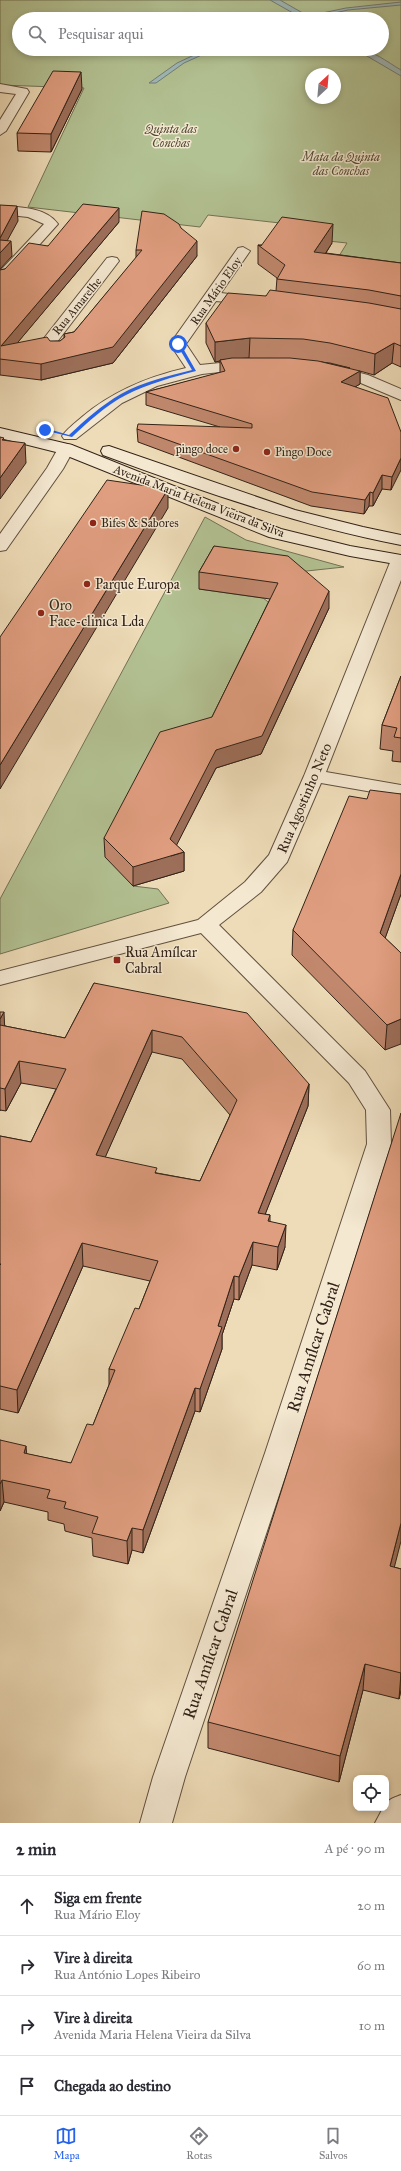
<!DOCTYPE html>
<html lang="pt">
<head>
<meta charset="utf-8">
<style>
	body { margin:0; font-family:"IM FELL Great Primer",serif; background:#f7f7f7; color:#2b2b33 }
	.controls { position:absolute; right:12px; bottom:12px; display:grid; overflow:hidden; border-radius:8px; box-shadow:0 2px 6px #0003 }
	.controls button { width:36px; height:36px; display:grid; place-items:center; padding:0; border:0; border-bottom:1px solid #e1e1e2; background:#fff; color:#2b2b33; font:20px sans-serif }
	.compass { position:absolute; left:305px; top:68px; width:36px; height:36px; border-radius:50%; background:#fff; box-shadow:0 2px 6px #0003; rotate:26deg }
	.stop { position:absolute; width:12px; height:12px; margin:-9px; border:3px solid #2563eb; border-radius:50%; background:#fff }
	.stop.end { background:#2563eb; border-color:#fff; box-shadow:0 1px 4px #0008 }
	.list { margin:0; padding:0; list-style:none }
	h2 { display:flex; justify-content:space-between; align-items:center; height:52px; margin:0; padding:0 16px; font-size:17px }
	h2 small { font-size:13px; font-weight:400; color:#7c7c81 }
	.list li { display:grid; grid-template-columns:26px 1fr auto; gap:12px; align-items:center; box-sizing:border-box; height:60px; padding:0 16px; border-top:1px solid #e1e1e2 }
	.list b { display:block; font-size:15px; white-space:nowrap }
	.list p { margin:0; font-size:13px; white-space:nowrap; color:#7c7c81 }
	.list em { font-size:13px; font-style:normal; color:#7c7c81 }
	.icon { flex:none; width:22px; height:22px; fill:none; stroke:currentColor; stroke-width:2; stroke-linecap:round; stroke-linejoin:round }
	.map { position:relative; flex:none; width:401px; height:1823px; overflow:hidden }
	.search { position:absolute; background:#fff; box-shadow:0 2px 6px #0003; left:12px; right:12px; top:12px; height:44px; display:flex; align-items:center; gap:10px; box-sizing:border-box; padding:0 14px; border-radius:22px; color:#7c7c81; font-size:15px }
	.sheet { height:292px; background:#fff }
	nav { display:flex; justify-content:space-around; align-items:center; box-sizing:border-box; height:56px; border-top:1px solid #e1e1e2; background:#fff; font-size:11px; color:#7c7c81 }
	nav a { display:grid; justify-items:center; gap:2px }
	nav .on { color:#2563eb }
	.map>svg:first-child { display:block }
	.green { fill:#b3c293; stroke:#727255; fill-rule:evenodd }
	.water { fill:#9eb9b9; stroke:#737d78 }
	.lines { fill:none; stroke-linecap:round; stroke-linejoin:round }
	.street-casing { stroke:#61503f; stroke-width:2 }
	.secondary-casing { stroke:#322217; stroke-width:2 }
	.street { fill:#f4e8d1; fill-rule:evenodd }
	.secondary { fill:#f4e8d1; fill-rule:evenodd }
	.wall { fill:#c1886e; stroke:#322217; fill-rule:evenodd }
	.shaded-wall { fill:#9d6f5a; stroke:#322217 }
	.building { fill:#e09e80; stroke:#322217; fill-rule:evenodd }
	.route { fill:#2563eb }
	.poi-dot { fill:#8f2418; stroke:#f4e8d1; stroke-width:1.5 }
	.labels { text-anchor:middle; stroke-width:3; stroke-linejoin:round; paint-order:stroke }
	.far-park-label { font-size:12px; font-style:italic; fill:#524a36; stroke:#f4e8d1 }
	.far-street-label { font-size:12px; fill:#322217; stroke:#f4e8d1 }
	.far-poi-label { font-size:12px; fill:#322217; stroke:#f4e8d1; text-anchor:start }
	.poi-label { font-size:14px; fill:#322217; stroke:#f4e8d1; text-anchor:start }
	.street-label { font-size:14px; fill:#322217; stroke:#f4e8d1 }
	.near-street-label { font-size:17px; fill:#322217; stroke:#f4e8d1 }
</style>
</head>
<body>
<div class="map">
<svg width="401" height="1823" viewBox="0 0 401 1823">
	<rect width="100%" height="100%" fill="#eedcb8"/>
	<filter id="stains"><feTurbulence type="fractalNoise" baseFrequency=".005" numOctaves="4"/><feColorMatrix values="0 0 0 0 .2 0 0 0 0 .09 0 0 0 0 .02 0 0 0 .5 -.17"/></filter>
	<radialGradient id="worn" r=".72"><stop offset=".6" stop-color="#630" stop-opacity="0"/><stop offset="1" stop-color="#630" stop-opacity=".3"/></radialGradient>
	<path class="green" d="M0 0H401V276L333 266 347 243 281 236 289 224 208 215 200 227 28 207 84 88 0 85ZM19 19H382V49H19ZM311 74H335V98H311Z
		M205 517 246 540 344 567 288 573 199 589 263 598 275 607 133 886 158 889 169 903 0 954V899Z"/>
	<path class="water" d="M270 0H280L308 16 346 8 401 2V5L348 10 312 18 313 19H293L300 17Z
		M207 49H215L184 63 156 83H149L177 63Z
		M355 49C372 49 387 62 401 70V76Z"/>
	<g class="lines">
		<defs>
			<path id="street" d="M0 84 27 89 29 92 6 131 0 135V120L16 94 0 92Z
				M0 206C19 207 46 207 58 224L5 283 0 284V271L44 224 28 217 0 214Z
				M243 247 250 251 221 293 254 297 259 298 261 301 259 304 254 305 216 301 186 344 200 365 250 360 256 362 258 365 256 368 202 374 157 386 122 403 76 439H64L62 436C67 429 75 423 82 417 113 391 147 377 186 368L170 344 238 248Z
				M112 257 117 258 119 261 57 342 64 352 61 355H51L41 342 107 258Z
				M330 365 368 375 401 389V400L356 381 324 373 322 370 324 367Z
				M66 444 72 445 74 449 63 469 6 550 0 551V534L47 468 60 445Z
				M401 555V580L326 772 401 785V797L321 783 287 862 261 892 219 925 365 1071 390 1110 391 1144 293 1453 185 1777 172 1823H140L153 1777 265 1453 367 1144 366 1110 349 1083 201 933 0 985V971L198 920 245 882 269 855 304 776 391 560 394 556Z
				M401 1795V1823H375L383 1808H386C386 1799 394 1798 401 1795Z"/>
			<path id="secondary" d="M0 428 72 445 281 529 350 546 401 555V565L350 556 269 537 60 453 0 438Z
				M109 446 295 510 363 527 401 535V545C298 525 201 491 103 455L101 451 103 447Z"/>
		</defs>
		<use href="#street" class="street-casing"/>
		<use href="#secondary" class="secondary-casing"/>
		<use href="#street" class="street"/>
		<use href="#secondary" class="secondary"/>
	</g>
	<path class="wall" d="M82 89 51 152 18 151 17 133Z
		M119 222 17 343 60 341 64 338V334L74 332 136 258V250L181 228 197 256 113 363 41 380 0 375V270L5 269 48 246Z
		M332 243 326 253 401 263V367L392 363 374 375 360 371V384L355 387 401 432 391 490 382 489 373 506H369L364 514 311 506 138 442 137 429 220 427 146 405V392L220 373V361L215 362 206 343V323L266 296 276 291 277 278 258 264V245ZM321 362 330 363 350 368Z
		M214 546 329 608 261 754 216 768 176 845 184 852V871L133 886 105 857 104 838 212 717 270 599 199 589V572Z
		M401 676V762L392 761 393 751 380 749 382 725Z
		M401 794V894L385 938 401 953 385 1050 292 955 293 930 367 799Z
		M94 983 309 1084 308 1106 265 1214 270 1215V1222L285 1247 277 1270 252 1265 239 1300 234 1299 222 1335V1349L200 1412 195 1411 143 1553 132 1550 128 1564 93 1556 92 1538 65 1531 64 1524 48 1520V1512L4 1502 0 1511V1440L27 1454 71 1463 93 1425 109 1385V1369L139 1309 150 1281 83 1266 18 1413 0 1409V1136L31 1142 56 1089 21 1083 6 1111 0 1110V1111V1012L5 1026 65 1038ZM152 1052 182 1059 230 1115 200 1181 157 1173 105 1157Z
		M394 1567 401 1569V1690L399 1699 363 1690 339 1782 208 1748V1722Z"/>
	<path class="shaded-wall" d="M81 72 82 89 51 152V134Z
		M17 206 18 221 1 252 11 241 12 256 0 269V238Z
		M119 208V222L3 360 1 346Z
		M333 224 332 243 314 271V252Z
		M197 241V256L113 363 41 380V364Z
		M250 338 249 358 220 360V361L215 362V342Z
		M394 343 392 363 374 375 375 354Z
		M360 371V384L341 395V382Z
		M25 443 26 463 0 499V478Z
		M401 458V470L391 490 392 477Z
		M382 475V489L373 506V493Z
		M168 489V508L0 789V765Z
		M370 492 369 506 364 514 365 500Z
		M329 591V608L261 754 216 768 171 856 184 852V871L133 886V867Z
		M401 874V894L378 958 380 933Z
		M4 1012 5 1034 0 1044V1019Z
		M401 1019V1044L385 1050 387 1025Z
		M152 1030V1052L96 1178V1155Z
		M19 1061 21 1083 6 1111 5 1089Z
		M309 1084 308 1106 257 1235 258 1213Z
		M286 1225 285 1247 277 1270 278 1247Z
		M253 1242 252 1265 239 1300V1277Z
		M82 1243 83 1266 18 1413 17 1390Z
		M234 1276V1299L222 1335V1349L200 1412V1389L218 1326Z
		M195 1388V1411L143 1553V1530Z
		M26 1446 28 1469 24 1453Z
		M2 1480 4 1502 0 1511V1484Z
		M401 1523V1541L388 1592 390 1566Z
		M132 1528V1550L128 1564 127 1541Z
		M365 1664 363 1690 339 1782 340 1756Z
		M401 1673V1690L399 1699Z"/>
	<path class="building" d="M53 71 81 72 51 134 17 133Z
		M83 204 119 208 1 346 47 337 50 341H60L65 337 64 334 74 332 142 250H136L142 211 164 214 179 224 181 228 197 241 113 347 41 364 0 359V270L5 269 29 243 48 246Z
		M0 205 17 206 0 238Z
		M282 217 333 224 314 252 401 263V296L369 290 277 279 285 265 258 245 261 246Z
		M0 240 11 241 0 253Z
		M270 290 369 303 401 309V346L394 343 375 354 330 343 303 339 250 338 215 342 206 323 228 293 266 296Z
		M232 358H290L318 361 360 371 341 382 388 398 401 432V458L392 477 382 475 373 493 370 492 365 500 312 492 137 429 138 424 252 428V424L146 392 225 371 220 360Z
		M0 437 4 438 2 440 25 443 0 478Z
		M107 480 168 489 0 765V637Z
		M214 546 288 556 329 591 262 736 216 750 170 839 184 852 133 867 104 838 160 732 212 717 278 583 199 572Z
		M401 676V738L394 737 397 728 382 725Z
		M370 790 401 794V874L380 933 401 953V1019L387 1025 293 930 349 796 367 799Z
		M94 983 247 1013 309 1084 258 1213 270 1215 268 1221 286 1225 278 1247 253 1242 239 1277 234 1276 218 1326 222 1327 200 1389 195 1388 143 1530 132 1528 127 1541 92 1533 98 1517 64 1508 66 1502 47 1498 50 1490 2 1480 0 1484V1440L26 1446 24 1453 71 1463 87 1424 93 1425 115 1370 109 1369 135 1308 139 1309 158 1261 82 1243 17 1390 0 1386V1265L1 1264H0V1136L31 1142 66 1069 19 1061 5 1089 0 1088V1025L65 1038ZM152 1030 182 1037 237 1100 200 1181 155 1173 157 1168 96 1155Z
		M0 1012H4L0 1019Z
		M401 1113V1523L390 1566 401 1569V1673L365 1664 340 1756 208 1722Z"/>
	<path class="route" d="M176 343H180L196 371C173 377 147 384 126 395 106 405 88 422 72 437L43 430 45 428 69 435C85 420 102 405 121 394 142 382 169 376 192 370Z"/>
	<g class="poi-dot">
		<circle cx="236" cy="449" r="4"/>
		<circle cx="267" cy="452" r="4"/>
		<circle cx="93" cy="523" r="4"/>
		<circle cx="87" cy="584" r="4"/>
		<circle cx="41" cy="613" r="4"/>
		<rect x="113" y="956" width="8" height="8" rx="2"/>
	</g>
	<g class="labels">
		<g class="far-park-label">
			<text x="171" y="133">Quinta das<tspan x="171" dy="14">Conchas</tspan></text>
			<text x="341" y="161">Mata da Quinta<tspan x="341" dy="14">das Conchas</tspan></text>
		</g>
		<g class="far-street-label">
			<text transform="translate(216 291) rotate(-55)" y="4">Rua Mário Eloy</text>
			<text transform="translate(77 306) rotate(-51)" y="4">Rua Amarelhe</text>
			<text transform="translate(199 501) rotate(21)" y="4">Avenida Maria Helena Vieira da Silva</text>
		</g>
		<g class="far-poi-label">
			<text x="228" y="453" text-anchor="end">pingo doce</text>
			<text x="275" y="456">Pingo Doce</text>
			<text x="101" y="527">Bifes &amp; Sabores</text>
		</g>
		<g class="poi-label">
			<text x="95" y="589">Parque Europa</text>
			<text x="49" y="610">Oro<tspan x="49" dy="16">Face-clinica Lda</tspan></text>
			<text x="125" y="957">Rua Amílcar<tspan x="125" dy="16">Cabral</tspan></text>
		</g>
		<g class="street-label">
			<text transform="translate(304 798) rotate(-67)" y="5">Rua Agostinho Neto</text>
		</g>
		<g class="near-street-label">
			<text transform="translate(313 1347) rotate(-72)" y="6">Rua Amílcar Cabral</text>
			<text transform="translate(210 1654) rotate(-71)" y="6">Rua Amílcar Cabral</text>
		</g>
	</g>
	<rect width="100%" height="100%" filter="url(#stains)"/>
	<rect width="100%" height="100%" fill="url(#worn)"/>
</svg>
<div class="controls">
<button><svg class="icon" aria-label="locate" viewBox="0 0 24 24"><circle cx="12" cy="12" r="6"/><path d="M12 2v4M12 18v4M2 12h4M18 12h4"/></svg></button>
</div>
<svg class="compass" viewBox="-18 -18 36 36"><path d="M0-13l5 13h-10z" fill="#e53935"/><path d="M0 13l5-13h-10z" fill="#7c7c81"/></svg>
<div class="stop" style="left:178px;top:344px"></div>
<div class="stop end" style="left:45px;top:430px"></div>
<div class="search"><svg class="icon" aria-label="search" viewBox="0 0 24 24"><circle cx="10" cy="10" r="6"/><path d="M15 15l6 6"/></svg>Pesquisar aqui</div>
</div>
<section class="sheet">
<h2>2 min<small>A pé · 90 m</small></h2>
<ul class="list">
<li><svg class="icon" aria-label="ahead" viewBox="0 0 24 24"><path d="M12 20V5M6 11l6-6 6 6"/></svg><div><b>Siga em frente</b><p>Rua Mário Eloy</p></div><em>20 m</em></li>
<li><svg class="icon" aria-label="right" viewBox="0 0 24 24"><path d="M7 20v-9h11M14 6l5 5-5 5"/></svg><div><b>Vire à direita</b><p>Rua António Lopes Ribeiro</p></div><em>60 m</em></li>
<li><svg class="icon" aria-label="right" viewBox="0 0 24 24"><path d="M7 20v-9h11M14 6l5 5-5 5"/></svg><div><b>Vire à direita</b><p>Avenida Maria Helena Vieira da Silva</p></div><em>10 m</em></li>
<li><svg class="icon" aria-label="arrive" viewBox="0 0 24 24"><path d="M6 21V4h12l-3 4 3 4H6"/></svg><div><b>Chegada ao destino</b></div></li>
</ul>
</section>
<nav>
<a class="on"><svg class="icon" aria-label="map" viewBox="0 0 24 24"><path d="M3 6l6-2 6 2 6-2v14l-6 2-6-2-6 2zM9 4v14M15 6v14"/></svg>Mapa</a>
<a><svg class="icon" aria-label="directions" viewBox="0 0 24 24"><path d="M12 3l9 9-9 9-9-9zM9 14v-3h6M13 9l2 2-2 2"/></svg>Rotas</a>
<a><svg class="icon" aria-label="saved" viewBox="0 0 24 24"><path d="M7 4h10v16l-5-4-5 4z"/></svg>Salvos</a>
</nav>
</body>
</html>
